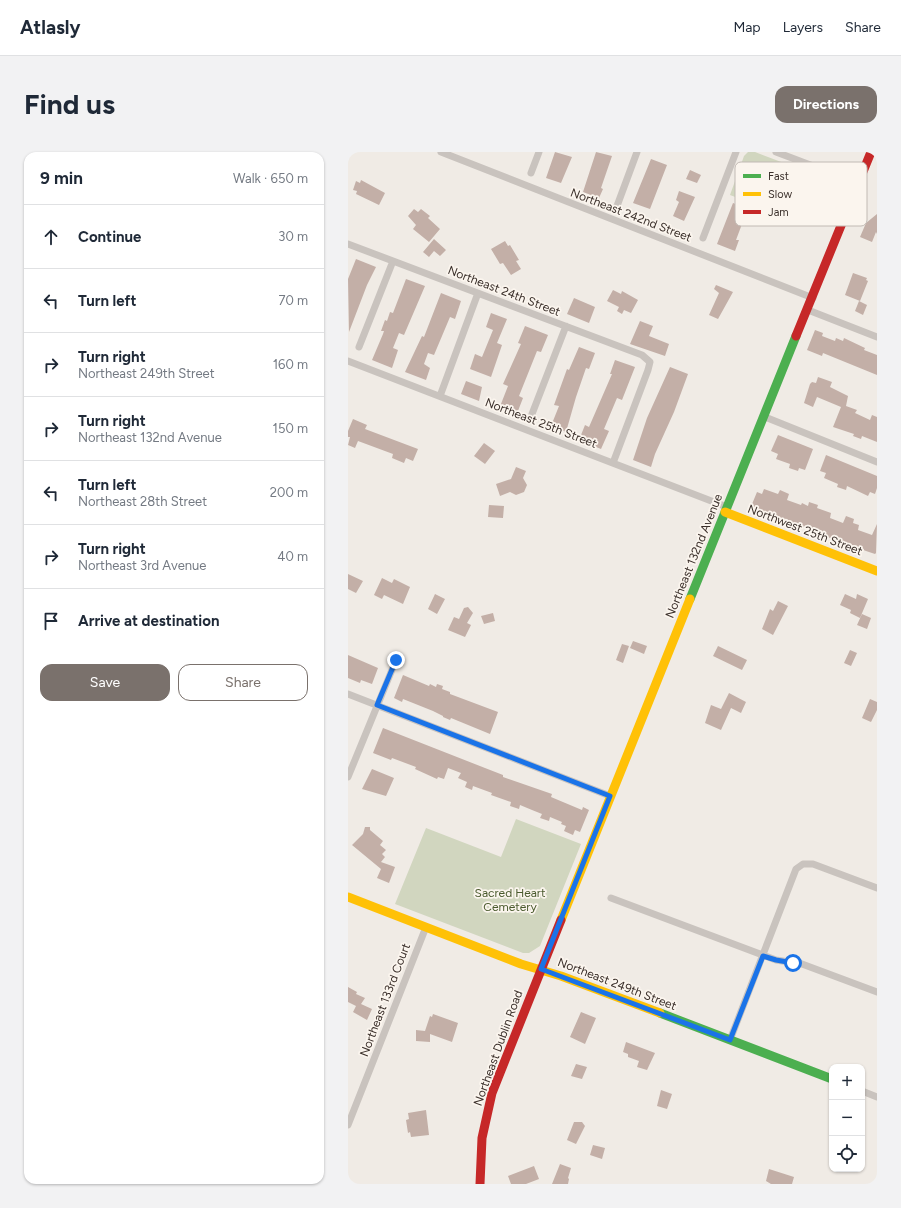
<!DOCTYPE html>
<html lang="en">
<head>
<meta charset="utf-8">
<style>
	body { margin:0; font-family:Figtree,sans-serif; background:#f2f2f3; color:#1f2937 }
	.controls { position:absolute; right:12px; bottom:12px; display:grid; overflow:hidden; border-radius:8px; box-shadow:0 1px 3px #0004 }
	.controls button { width:36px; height:36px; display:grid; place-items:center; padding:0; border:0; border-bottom:1px solid #e0e1e3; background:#fff; color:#1f2937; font:20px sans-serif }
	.stop { position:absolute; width:12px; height:12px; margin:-9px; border:3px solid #1a73e8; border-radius:50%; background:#fff }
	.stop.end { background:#1a73e8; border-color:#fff; box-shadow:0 1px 4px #0008 }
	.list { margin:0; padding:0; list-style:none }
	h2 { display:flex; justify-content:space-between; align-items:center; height:52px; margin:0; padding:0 16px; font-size:17px }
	h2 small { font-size:13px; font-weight:400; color:#747a83 }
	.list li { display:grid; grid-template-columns:26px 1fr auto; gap:12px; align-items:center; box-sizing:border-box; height:64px; padding:0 16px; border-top:1px solid #e0e1e3 }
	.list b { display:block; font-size:15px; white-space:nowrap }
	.list p { margin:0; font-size:13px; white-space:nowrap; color:#747a83 }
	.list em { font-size:13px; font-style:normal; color:#747a83 }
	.actions { display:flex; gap:8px; padding:12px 16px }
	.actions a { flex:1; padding:9px 0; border:1px solid #7a716c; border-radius:12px; text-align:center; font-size:14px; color:#7a716c }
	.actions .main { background:#7a716c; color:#fff }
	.icon { flex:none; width:22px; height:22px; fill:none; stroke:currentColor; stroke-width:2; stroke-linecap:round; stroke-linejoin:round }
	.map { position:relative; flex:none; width:529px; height:1032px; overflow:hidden; border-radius:12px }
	header { display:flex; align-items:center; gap:24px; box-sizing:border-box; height:56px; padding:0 20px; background:#fff; border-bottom:1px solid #e0e1e3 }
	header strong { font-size:19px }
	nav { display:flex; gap:22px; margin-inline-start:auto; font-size:14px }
	.intro { display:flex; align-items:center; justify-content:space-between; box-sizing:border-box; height:96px; padding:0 24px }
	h1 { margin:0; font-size:28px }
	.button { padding:10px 18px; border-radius:12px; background:#7a716c; color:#fff; font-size:14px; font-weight:700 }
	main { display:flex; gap:24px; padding:0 24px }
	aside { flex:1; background:#fff; border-radius:12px; box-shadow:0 1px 3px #0004 }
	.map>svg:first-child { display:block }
	.green { fill:#d1d6bf }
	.building { fill:#c3afa7 }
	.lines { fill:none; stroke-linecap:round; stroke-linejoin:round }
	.street { stroke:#c9c3be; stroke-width:7 }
	.fast { stroke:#4caf50; stroke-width:9 }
	.slow { stroke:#ffc107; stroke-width:9 }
	.jam { stroke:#c62828; stroke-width:9 }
	.route { stroke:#1a73e8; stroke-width:5 }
	.labels { text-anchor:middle; stroke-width:3.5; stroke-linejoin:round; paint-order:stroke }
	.street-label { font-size:12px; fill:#3b302b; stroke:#fbf5ee }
	.park-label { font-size:12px; fill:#4a5a2e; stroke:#fbf5ee }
	.key { fill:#fbf5ee; stroke:#c1bab4; stroke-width:1 }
	.key-label { font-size:11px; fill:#3b302b }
</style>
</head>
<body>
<header>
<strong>Atlasly</strong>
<nav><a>Map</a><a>Layers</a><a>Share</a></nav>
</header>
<div class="intro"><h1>Find us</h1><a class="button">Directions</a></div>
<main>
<aside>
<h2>9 min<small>Walk · 650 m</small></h2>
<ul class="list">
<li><svg class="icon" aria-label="ahead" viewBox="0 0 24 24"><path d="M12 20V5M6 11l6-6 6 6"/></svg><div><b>Continue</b></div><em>30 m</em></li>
<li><svg class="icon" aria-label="left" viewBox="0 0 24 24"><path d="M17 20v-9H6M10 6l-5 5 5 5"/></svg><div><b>Turn left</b></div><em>70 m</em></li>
<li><svg class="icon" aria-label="right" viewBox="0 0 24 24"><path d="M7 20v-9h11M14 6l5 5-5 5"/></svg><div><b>Turn right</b><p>Northeast 249th Street</p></div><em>160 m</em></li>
<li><svg class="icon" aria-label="right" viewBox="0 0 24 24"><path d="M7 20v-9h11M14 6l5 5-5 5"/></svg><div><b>Turn right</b><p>Northeast 132nd Avenue</p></div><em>150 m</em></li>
<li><svg class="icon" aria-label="left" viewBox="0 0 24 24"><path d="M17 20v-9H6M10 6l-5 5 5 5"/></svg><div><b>Turn left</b><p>Northeast 28th Street</p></div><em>200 m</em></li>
<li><svg class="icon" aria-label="right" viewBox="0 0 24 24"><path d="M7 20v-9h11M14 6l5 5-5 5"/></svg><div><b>Turn right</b><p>Northeast 3rd Avenue</p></div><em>40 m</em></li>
<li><svg class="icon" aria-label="arrive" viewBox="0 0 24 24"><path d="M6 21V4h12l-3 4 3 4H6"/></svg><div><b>Arrive at destination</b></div></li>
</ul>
<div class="actions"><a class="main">Save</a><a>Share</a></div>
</aside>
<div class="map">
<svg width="529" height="1032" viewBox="0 0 529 1032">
	<rect width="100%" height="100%" fill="#f0ebe5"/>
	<path class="green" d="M400 0H407L457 19 439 65 382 43 396 4Z
		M168 667 233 692 192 794 181 801H175L47 752 78 676 153 705Z"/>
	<path class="building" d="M207 0 224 5 213 31 198 26Z
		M248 0 264 4 253 36 255 37 251 46 235 40Z
		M303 7 319 13 302 57 285 51Z
		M342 18 353 23 349 31 338 27Z
		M13 28 37 41 31 53 8 42 9 39 5 38 8 29 12 31Z
		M331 39 347 45 336 69 325 64 331 50 328 48Z
		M385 51 398 56 393 71 394 72 388 88H391L387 99 369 92Z
		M66 57 70 60 73 57 82 64 80 66 92 77 81 90 65 77 68 73 60 64Z
		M529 62V82L528 80 524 90 512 85 518 71Z
		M86 87 98 98 92 104 86 99 81 105 75 100Z
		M157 89 160 94 162 93 171 108 168 109 173 117 163 123 155 111 152 112 143 97Z
		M8 107 28 115 19 133 1 180 0 127Z
		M505 121 519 126 518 128 520 129 512 149 497 143Z
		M58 127 77 134 56 183 51 181 45 196 50 198 44 216 24 208 35 182 36 179H33L37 168 39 169 42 160 45 161Z
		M368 133 385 140 370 167 361 163 371 141 366 137Z
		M265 138 273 142 274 139 290 148 283 161 276 158 274 162 269 159 271 155 259 149Z
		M93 141 113 149 107 167 102 165 86 203 80 201 76 212 82 216 78 228 57 220 74 184 76 185Z
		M226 146 247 155 241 171 219 162Z
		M511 149 519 153 515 163 507 159Z
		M143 161 159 167 149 191 154 193 143 225 122 217 127 202 134 205 145 178 138 175Z
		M292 169 305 174 301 184 321 192 317 204 282 192Z
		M177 174 200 183 193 200 189 199 171 244 175 246 168 264 151 257 160 234 155 232 173 192 170 191Z
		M467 178 475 181 474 184 487 189 488 186 495 189 496 186 517 196 516 198 529 203V223L475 201 474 204 459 198Z
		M231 195 247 201 241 217 238 216 228 245 218 280 203 274 211 254 206 253 219 217 221 218Z
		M267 208 287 215 274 248 269 246 256 277 261 279 253 297 231 288 237 273 241 275 264 222H262Z
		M322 215 340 222 326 260 307 302 303 315 285 308 299 266Z
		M470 225 484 230 482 235 500 244 498 254 509 258 507 261 522 268 524 263 529 265V290L514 284 513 287 505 284 506 282 485 275 493 255 469 245 465 255 456 251 462 232 464 230 468 231Z
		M118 229 134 235 131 249 113 242Z
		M5 267 19 273 17 277 70 297 65 309 58 306 56 311 44 306 45 302 10 289 7 296 0 293 2 285H0V279Z
		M430 283 465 297 457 318 451 316 450 319 441 316 442 312 428 307 430 302 423 299Z
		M136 291 147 299 137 312 126 304Z
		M478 303 529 324V336L527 342 522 340 520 344 499 334 498 338 489 335 490 332 476 326 478 321 472 319Z
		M168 315 178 319 175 326 179 333 176 340 168 343 162 340 152 344 148 332 163 327Z
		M416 337 430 342 432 338 441 342 439 348 453 353 454 351 460 354 461 350 470 353 469 356 483 361 482 366 495 371 498 364 506 367 505 371 511 373 510 378 524 383 529 372 528 401 527 402 518 399 499 391V393L446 371 402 357 409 340 414 342Z
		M141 353 156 354 155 366 140 365Z
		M0 422 15 429 8 441 0 437Z
		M34 426 44 431 46 427 62 435 55 452 36 443 34 447 26 443Z
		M87 442 97 447 89 462 80 457Z
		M497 442 508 447 509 442 520 447 512 466 502 461 503 458 492 453Z
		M430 449 440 454 425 483 414 477 422 457 425 459Z
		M120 455 125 461 119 471 123 473 117 485 100 478 106 465 111 467 116 456Z
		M145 461 147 469 136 472 133 464Z
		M514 462 523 466 519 477 509 473Z
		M285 489 299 494 296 502 282 496Z
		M274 492 281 494 275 511 268 508Z
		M370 494 399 508 394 518 365 504Z
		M502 498 509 501 503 514 496 511Z
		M0 503 30 516 24 532 13 528 12 531 0 526Z
		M55 523 81 534 82 532 88 535 89 532 95 534 94 537 102 540V542L150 560 142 582 103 566 102 568 95 565V564L85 559 55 547 54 550 46 546Z
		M381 541 398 550 393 561 383 556 373 578 357 571 363 553 373 557Z
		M522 547 529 550V558L523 570 514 566Z
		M35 576 137 616 155 623V625L204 642 203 645 234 658 235 655 241 658 232 680 227 678 225 683 216 679 218 674 213 672 214 670 202 665 201 669 192 666 194 662 184 658 172 653 171 657 162 654 163 650 143 643 144 641 125 634 124 638 117 635 119 630 110 626 113 621 100 616 96 627 90 625 89 627 67 617 68 615 44 606 43 608 25 601Z
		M24 617 46 626 38 644 14 637Z
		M17 675H22V678L35 689 32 693 38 698 34 702 37 705 33 710 47 715 41 731 29 726 33 717 4 693 15 682Z
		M0 835 9 840 8 842 17 846 13 852 24 857 19 868 5 860 8 854 0 850Z
		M233 860 248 866 237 892 222 885Z
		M85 862 110 871 104 890 82 882V890L68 889V878L77 879 82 864 84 865Z
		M278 890 307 901 299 918 289 915 291 909 280 905V902L275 900Z
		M228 912 239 915 234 927 223 924Z
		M313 938 324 942 319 957 309 954Z
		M78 958 81 983 63 985 62 980 60 981 58 968 61 967 60 961Z
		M226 970H234L237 974 228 992 219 988Z
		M245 993 257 996 254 1007 242 1003Z
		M212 1012 223 1016 220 1026 221 1027 220 1032H204Z
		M186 1014 191 1027 178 1032H163L160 1024Z
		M421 1017 446 1025 444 1032H423L418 1029Z"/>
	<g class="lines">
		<path class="street" d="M93 0 465 146
			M428 0 510 31
			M183 21 191 0
			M269 54 289 0
			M355 86 388 0
			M0 92 294 203 302 210 300 218 265 311
			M460 158 529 185
			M11 195 45 109
			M0 209 379 355
			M92 244 130 141
			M184 262 218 174
			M417 265 529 310
			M0 542 262 644
			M0 625 48 508
			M263 746 428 808 454 812 529 840
			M382 888 448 717 455 712H465L529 736
			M514 939 529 945
			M0 973 78 775"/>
		<path class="fast" d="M342 447 448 184
			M312 861 484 927"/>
		<path class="slow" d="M377 360 529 419
			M0 745 173 812 213 824 312 861
			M213 768 342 447"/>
		<path class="jam" d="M448 184 523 0
			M132 1032 134 986 144 941 213 768"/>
	</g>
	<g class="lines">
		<path class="route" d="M48 508 29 553 262 644 193 817 382 888 415 804 428 808 445 811"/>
	</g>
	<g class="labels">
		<g class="street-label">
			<text transform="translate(283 63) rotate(21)" y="4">Northeast 242nd Street</text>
			<text transform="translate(156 139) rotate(21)" y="4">Northeast 24th Street</text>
			<text transform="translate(193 271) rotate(21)" y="4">Northeast 25th Street</text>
			<text transform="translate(457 378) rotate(21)" y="4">Northwest 25th Street</text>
			<text transform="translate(346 404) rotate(-68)" y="4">Northeast 132nd Avenue</text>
			<text transform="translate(269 832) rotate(21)" y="4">Northeast 249th Street</text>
			<text transform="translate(37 848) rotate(-69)" y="4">Northeast 133rd Court</text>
			<text transform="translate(150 896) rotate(-70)" y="4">Northeast Dublin Road</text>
		</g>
		<g class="park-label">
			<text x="162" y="745">Sacred Heart<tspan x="162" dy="14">Cemetery</tspan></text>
		</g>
	</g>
	<rect x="387" y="10" width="132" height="64" rx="6" class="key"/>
	<rect x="395" y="22" width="18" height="4" fill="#4caf50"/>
	<rect x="395" y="40" width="18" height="4" fill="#ffc107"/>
	<rect x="395" y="58" width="18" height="4" fill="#c62828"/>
	<g class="key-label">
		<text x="420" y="28">Fast</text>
		<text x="420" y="46">Slow</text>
		<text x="420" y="64">Jam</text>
	</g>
</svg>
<div class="controls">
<button>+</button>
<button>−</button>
<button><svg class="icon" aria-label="locate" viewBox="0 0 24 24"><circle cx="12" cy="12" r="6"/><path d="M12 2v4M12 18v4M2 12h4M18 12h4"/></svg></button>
</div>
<div class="stop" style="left:445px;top:811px"></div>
<div class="stop end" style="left:48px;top:508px"></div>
</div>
</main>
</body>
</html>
